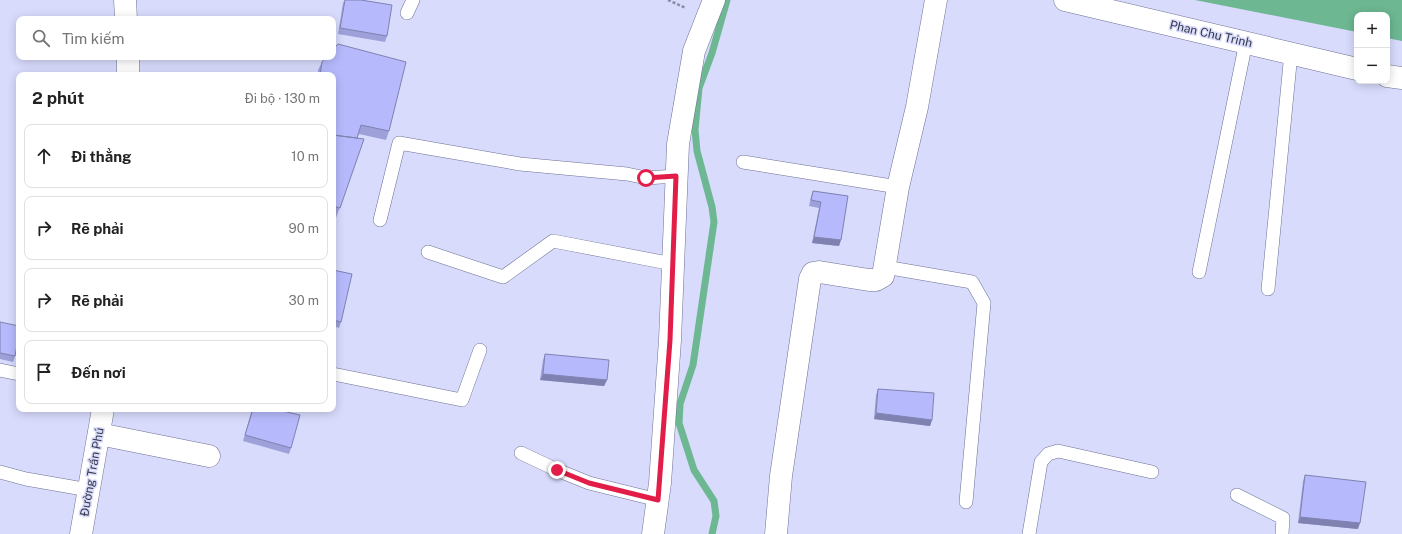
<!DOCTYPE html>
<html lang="vi">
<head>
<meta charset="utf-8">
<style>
	body { margin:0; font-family:"Public Sans",sans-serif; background:#f6f6f6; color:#222 }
	.controls { position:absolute; right:12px; top:12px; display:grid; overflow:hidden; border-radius:8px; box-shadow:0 2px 10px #0003 }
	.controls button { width:36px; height:36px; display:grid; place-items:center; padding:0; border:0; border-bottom:1px solid #e0e0e0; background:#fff; color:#222; font:20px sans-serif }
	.stop { position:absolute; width:12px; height:12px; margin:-9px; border:3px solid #e11d48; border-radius:50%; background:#fff }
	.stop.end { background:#e11d48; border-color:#fff; box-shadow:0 1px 4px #0008 }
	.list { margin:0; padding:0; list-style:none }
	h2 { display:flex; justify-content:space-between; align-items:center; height:52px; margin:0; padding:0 16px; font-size:17px }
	h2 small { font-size:13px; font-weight:400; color:#767676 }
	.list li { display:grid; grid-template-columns:26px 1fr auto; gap:12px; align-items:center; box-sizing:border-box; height:64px; margin:0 8px 8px; padding:0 8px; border:1px solid #e0e0e0; border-radius:8px }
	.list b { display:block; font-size:15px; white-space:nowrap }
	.list em { font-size:13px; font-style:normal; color:#767676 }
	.icon { flex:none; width:22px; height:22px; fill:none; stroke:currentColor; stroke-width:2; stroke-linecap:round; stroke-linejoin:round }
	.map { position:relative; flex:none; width:1402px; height:534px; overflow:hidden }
	.search { position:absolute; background:#fff; box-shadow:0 2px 10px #0003; left:16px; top:16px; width:320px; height:44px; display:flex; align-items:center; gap:10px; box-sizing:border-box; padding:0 14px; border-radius:8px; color:#767676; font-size:15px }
	.panel { position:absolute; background:#fff; box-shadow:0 2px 10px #0003; left:16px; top:72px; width:320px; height:340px; border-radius:8px }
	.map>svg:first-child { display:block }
	.water { fill:#6db792 }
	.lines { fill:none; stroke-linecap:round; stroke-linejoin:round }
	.stream { stroke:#6db792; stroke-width:7 }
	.service-casing { stroke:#6e7195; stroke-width:14 }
	.minor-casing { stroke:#6e7195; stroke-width:23 }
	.tertiary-casing { stroke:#6e7195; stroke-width:23 }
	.path { stroke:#8a8ca5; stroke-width:2.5; stroke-dasharray:3 2; stroke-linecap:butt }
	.service { stroke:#fff; stroke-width:13 }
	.minor { stroke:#fff; stroke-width:22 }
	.tertiary { stroke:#fff; stroke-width:22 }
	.wall { fill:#9da0d9 }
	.shaded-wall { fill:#7f82b0 }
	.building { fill:#b6bafc; stroke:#7f82b0 }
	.route { stroke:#e11d48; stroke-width:5 }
	.labels { text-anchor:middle; stroke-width:3; stroke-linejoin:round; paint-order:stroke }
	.street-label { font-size:12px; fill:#373949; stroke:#d8dbfc }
</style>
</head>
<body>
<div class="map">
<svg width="1402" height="534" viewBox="0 0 1402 534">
	<rect width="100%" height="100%" fill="#d8dbfc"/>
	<path class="water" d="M1195 0H1402V41L1387 38V15H1357V32Z"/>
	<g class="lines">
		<path class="stream" d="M712 534 716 516 714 501 694 470 679 423 680 404 693 365 714 222 712 207 697 151 695 130 699 88 712 53 727 0"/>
		<defs>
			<path id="service" d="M407 13 413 0
				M743 162 898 187
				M380 220 399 143 520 164 627 174 646 178 676 176
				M428 252 503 277 553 241 673 264
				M885 267 972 282 984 303 966 502
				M1199 272 1246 42
				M1268 289 1291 53
				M0 370 19 374
				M333 374 462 400 480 350
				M521 453 557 470 589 483 658 500
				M0 472 26 479 89 490
				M1237 495 1283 518 1282 534
				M1029 534 1041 462 1048 454 1058 451 1152 472"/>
			<path id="minor" d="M99 434 209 456
				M653 534 660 483 670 340 678 144 694 51 714 0
				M776 534 781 476 810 279 813 273 819 272 869 280H876L883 276 898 187 917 107 936 0"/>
			<path id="tertiary" d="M125 0 126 19
				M1065 0 1357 69
				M128 57V75
				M1387 76 1402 78
				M81 534 103 409"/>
		</defs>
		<use href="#service" class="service-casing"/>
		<use href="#minor" class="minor-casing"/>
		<use href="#tertiary" class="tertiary-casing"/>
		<path class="path" d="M668 0 686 8"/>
		<use href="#service" class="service"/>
		<use href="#minor" class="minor"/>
		<use href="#tertiary" class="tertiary"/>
	</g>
	<path class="wall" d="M345 0H361L387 36 385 42 338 34 343 3Z
		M322 62 389 131 386 140 359 134 357 138 364 139 336 218 333 217V75H318V70Z
		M813 191 848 196 839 246 812 243 819 208 809 206 811 197Z
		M333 270 341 322 339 328 333 326Z
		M0 322 15 356 13 362 0 359Z
		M545 354 607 380 604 386 540 380 543 360Z
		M878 389 932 420 930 426 874 419 876 395Z
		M252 409H274L291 448 289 454 243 441Z
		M1305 475 1358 529 1298 523 1303 481Z"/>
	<path class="shaded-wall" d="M814 237 841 240 839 246 812 243Z
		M543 374 607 380 604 386 540 380Z
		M876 413 932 420 930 426 874 419Z
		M1300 517 1360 523 1358 529 1298 523Z"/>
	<path class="building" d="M345 0H361L392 5 387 36 340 28Z
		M338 44 406 62 389 131 361 125 357 138 333 135V75H320L322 62 326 57H333V49Z
		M333 135 364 139 340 208 333 206Z
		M813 191 848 196 841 240 814 237 821 202 811 200Z
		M333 270 352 274 341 322 333 320Z
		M0 322 19 326V335L15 356 0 353Z
		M545 354 609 360 607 380 543 374Z
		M878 389 934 393 932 420 876 413Z
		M253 409H274L300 415 291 448 245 435Z
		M1305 475 1366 482 1360 523 1300 517Z"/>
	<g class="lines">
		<path class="route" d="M557 470 589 483 658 500 670 340 676 176 646 178"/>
	</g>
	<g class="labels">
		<g class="street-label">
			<text transform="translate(1211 34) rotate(13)" y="4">Phan Chu Trinh</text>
			<text transform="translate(92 472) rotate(-80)" y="4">Đường Trần Phú</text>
		</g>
	</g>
</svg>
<div class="controls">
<button>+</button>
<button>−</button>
</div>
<div class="stop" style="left:646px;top:178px"></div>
<div class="stop end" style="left:557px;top:470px"></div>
<div class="search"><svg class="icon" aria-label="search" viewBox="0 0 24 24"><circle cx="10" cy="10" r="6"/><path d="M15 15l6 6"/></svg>Tìm kiếm</div>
<section class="panel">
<h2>2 phút<small>Đi bộ · 130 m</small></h2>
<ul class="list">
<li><svg class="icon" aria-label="ahead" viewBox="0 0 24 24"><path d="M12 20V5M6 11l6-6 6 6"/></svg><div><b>Đi thẳng</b></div><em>10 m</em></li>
<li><svg class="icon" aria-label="right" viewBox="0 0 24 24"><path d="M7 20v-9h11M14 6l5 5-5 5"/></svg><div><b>Rẽ phải</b></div><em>90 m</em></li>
<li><svg class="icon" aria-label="right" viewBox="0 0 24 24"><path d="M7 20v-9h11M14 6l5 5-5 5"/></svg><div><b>Rẽ phải</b></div><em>30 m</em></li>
<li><svg class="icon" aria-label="arrive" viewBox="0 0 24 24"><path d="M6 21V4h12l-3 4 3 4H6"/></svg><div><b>Đến nơi</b></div></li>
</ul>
</section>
</div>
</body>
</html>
